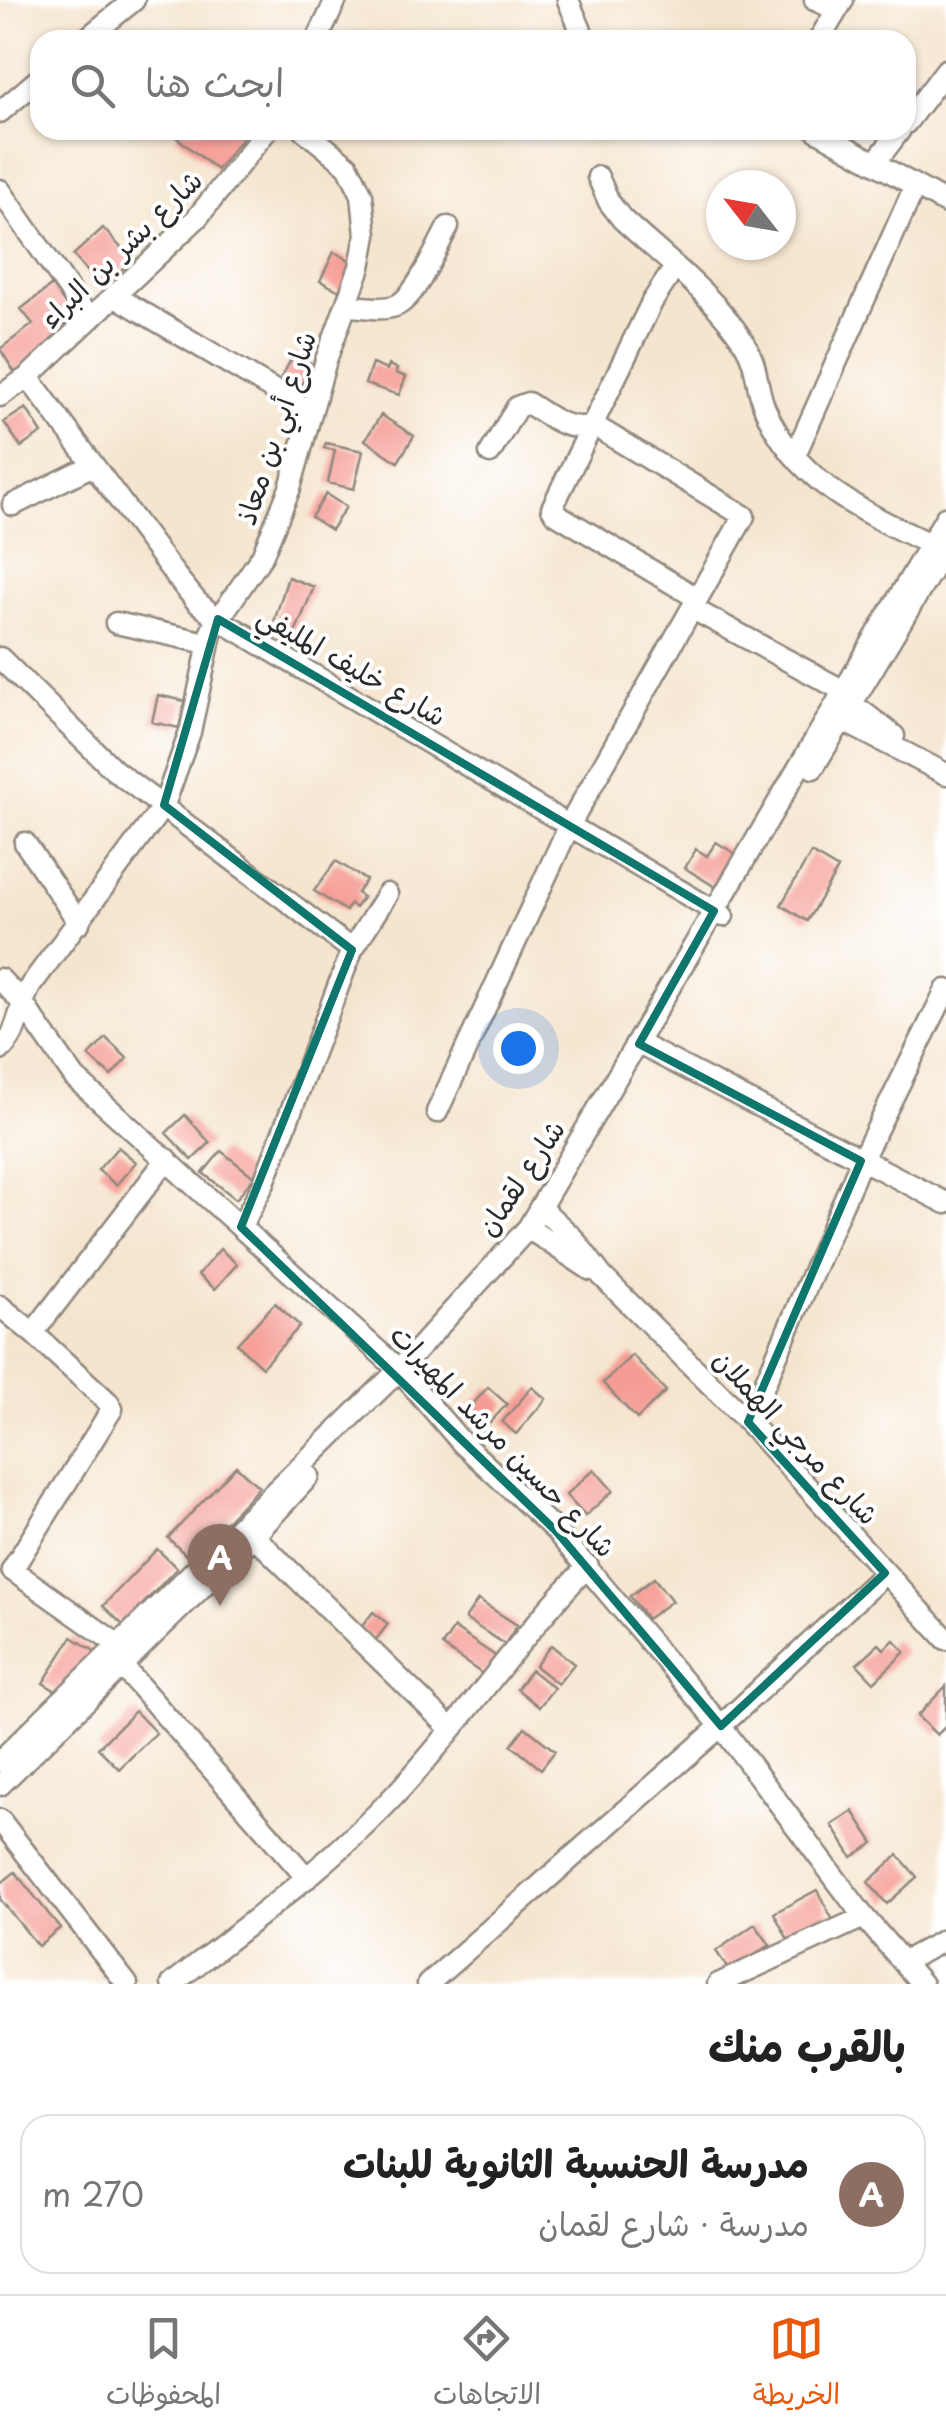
<!DOCTYPE html>
<html lang="ar">
<head>
<meta charset="utf-8">
<style>
	body { margin:0; font-family:"Playpen Sans","Playpen Sans Arabic",sans-serif; background:#f6f6f6; color:#222; direction:rtl }
	.compass { position:absolute; left:706px; top:170px; width:90px; height:90px; border-radius:50%; background:#fff; box-shadow:0 2px 8px #0004; rotate:301deg }
	.you { position:absolute; left:518px; top:1048px; width:35px; height:35px; margin:-25px; border:8px solid #fff; border-radius:50%; background:#1a73e8; box-shadow:0 0 0 15px #1a73e833 }
	.badge { display:grid; place-items:center; width:65px; height:65px; border-radius:50%; background:#ea580c; color:#fff; font-size:32px; font-weight:700 }
	.pin { position:absolute; translate:-50% -82px; filter:drop-shadow(0 2px 5px #0008) }
	.pin::after { content:''; position:absolute; top:52px; width:35px; height:30px; background:inherit; clip-path:polygon(0 0,100% 0,50% 100%) }
	.list { margin:0; padding:0; list-style:none }
	h2 { display:flex; justify-content:space-between; align-items:center; height:130px; margin:0; padding:0 40px; font-size:42px }
	h2 small { font-size:32px; font-weight:400; color:#767676 }
	.list li { display:grid; grid-template-columns:65px 1fr auto; gap:30px; align-items:center; box-sizing:border-box; height:160px; margin:0 20px 20px; padding:0 20px; border:2px solid #e0e0e0; border-radius:30px }
	.list b { display:block; font-size:38px; white-space:nowrap }
	.list p { margin:0; font-size:32px; white-space:nowrap; color:#767676 }
	.list em { font-size:32px; font-style:normal; color:#767676 }
	.icon { flex:none; width:55px; height:55px; fill:none; stroke:currentColor; stroke-width:2; stroke-linecap:round; stroke-linejoin:round }
	.map { position:relative; flex:none; width:946px; height:1984px; overflow:hidden; direction:ltr }
	.search { position:absolute; background:#fff; box-shadow:0 2px 8px #0004; left:30px; right:30px; top:30px; height:110px; display:flex; align-items:center; gap:25px; box-sizing:border-box; padding:0 35px; border-radius:30px; color:#767676; font-size:38px }
	.sheet { height:310px; background:#fff }
	nav { display:flex; justify-content:space-around; align-items:center; box-sizing:border-box; height:140px; border-top:2px solid #e0e0e0; background:#fff; font-size:28px; color:#767676 }
	nav a { display:grid; justify-items:center; gap:5px }
	nav .on { color:#ea580c }
	.map>svg:first-child { display:block }
	.building { fill:#f59c94 }
	.lines { fill:none; stroke-linecap:round; stroke-linejoin:round }
	.minor-casing { stroke:#90887d; stroke-width:25 }
	.minor { stroke:#fff; stroke-width:20 }
	.marked { fill:none; stroke:#0f766e; stroke-width:8; stroke-linejoin:round }
	.labels { text-anchor:middle; stroke-width:8; stroke-linejoin:round; paint-order:stroke }
	.street-label { font-size:28px; fill:#2b2b2b; stroke:#fff }
</style>
</head>
<body>
<div class="map">
<svg width="946" height="1984" viewBox="0 0 946 1984">
	<rect width="100%" height="100%" fill="#fff"/>
	<filter id="ink" filterUnits="userSpaceOnUse"><feTurbulence type="fractalNoise" baseFrequency=".01" numOctaves="2"/><feDisplacementMap in="SourceGraphic" scale="20" xChannelSelector="R" yChannelSelector="G"/><feConvolveMatrix kernelMatrix="1 2 1 2 8 2 1 2 1" color-interpolation-filters="sRGB"/></filter>
	<filter id="wash" filterUnits="userSpaceOnUse"><feTurbulence type="fractalNoise" baseFrequency=".0048" numOctaves="4" result="noise"/><feDisplacementMap in="SourceGraphic" scale="40" xChannelSelector="R" yChannelSelector="G"/><feGaussianBlur stdDeviation="2.25" result="paint"/><feColorMatrix in="noise" values="0 0 0 0 0 0 0 0 0 0 0 0 0 0 0 0 0 1.4 0 .05"/><feComposite in="paint" operator="in"/></filter>
	<g filter="url(#wash)">
		<rect width="100%" height="100%" fill="#f5e5cf"/>
		<g id="blocks">
			<path class="building" d="M181 130H234L243 137 217 170 176 137Z
				M103 228 132 260 102 288 73 255Z
				M334 252 359 265 344 293 320 281Z
				M56 282 68 306 63 337 17 376 0 349 33 324 21 309Z
				M294 354 312 364 300 388 281 378Z
				M372 364 387 370 389 365 397 369 396 373 406 377 399 395 365 384Z
				M26 408 42 433 21 447 4 422Z
				M381 415 414 436 398 462 365 440Z
				M326 443 363 451 354 489 328 483 335 450 324 448Z
				M326 494 346 507 331 530 311 517Z
				M288 577 314 587 292 640 277 633 273 625Z
				M158 695 185 701 179 728 152 722Z
				M716 842 741 857 720 890 685 868 696 849 707 856Z
				M811 853 838 869 807 921 781 905Z
				M336 861 366 880 357 893 363 897 355 908 350 904 346 911 314 891Z
				M106 1038 127 1058 111 1076 89 1056Z
				M185 1115 210 1143 192 1160 166 1133Z
				M118 1147 136 1162 116 1185 98 1170Z
				M221 1151 254 1177 236 1199 203 1173Z
				M220 1249 237 1264 215 1289 198 1275Z
				M275 1303 300 1326 262 1367 237 1344Z
				M632 1355 666 1391 637 1419 603 1383Z
				M488 1387 507 1404 482 1431 464 1414Z
				M532 1387 546 1399 516 1434 502 1422Z
				M236 1466 259 1487 190 1559 168 1538Z
				M594 1469 613 1491 585 1516 566 1495Z
				M157 1549 177 1568 123 1625 103 1606Z
				M654 1578 672 1601 647 1619 630 1596Z
				M478 1600 517 1625 505 1644 465 1619Z
				M373 1612 388 1624 375 1641 360 1629Z
				M454 1628 497 1657 484 1675 442 1646Z
				M72 1637 96 1652 81 1677 75 1673 61 1694 43 1683Z
				M894 1640 905 1652 874 1682 857 1664 879 1644 884 1649Z
				M551 1645 574 1664 558 1684 535 1666Z
				M531 1670 554 1688 539 1707 517 1689Z
				M946 1686V1726L937 1735 917 1716Z
				M135 1711 156 1733 119 1769 98 1748Z
				M525 1727 555 1751 541 1769 511 1745Z
				M853 1811 874 1843 852 1857 832 1825Z
				M898 1855 917 1877 887 1904 868 1882Z
				M15 1872 60 1928 38 1946 0 1899V1884Z
				M817 1890 835 1924 792 1947 774 1913Z
				M755 1924 770 1945 730 1972 716 1951Z"/>
		</g>
	</g>
	<g filter="url(#ink)">
		<use href="#blocks" fill-opacity="0" stroke="#90887d" stroke-width="2.5"/>
		<g class="lines">
			<defs>
				<path id="minor" d="M568 0 585 40
					M815 0 837 10
					M85 40 134 0
					M317 40 336 0
					M819 40 843 0
					M0 112 40 78
					M906 123 946 70
					M816 130 946 203
					M875 163 900 130
					M598 177 609 202 622 219C663 257 715 296 745 344 758 365 756 388 765 409 798 486 870 515 940 549
					M0 190 89 319
					M675 267 652 302 552 508 555 513 697 598
					M115 296 311 412
					M347 306C361 306 381 311 395 306 416 299 437 246 448 227
					M28 377 175 575 197 602 218 619 723 916
					M0 396 28 377 197 218 267 130
					M795 455 915 186
					M13 505 93 465
					M693 609 842 690
					M116 623 207 643
					M0 658 114 770 352 950
					M842 696 894 736
					M832 715 946 774
					M813 768 946 547
					M25 843 79 923
					M0 979 21 1001 75 1078 399 1370 462 1443 555 1530 721 1726 864 1917 922 1984
					M639 1044 946 1203
					M0 1050C20 1032 18 1007 31 985L164 805 190 732 212 629 262 556 290 488 326 360 360 267 366 235 362 195 348 166 304 130
					M437 1112 570 824 744 516 593 425C568 433 549 416 528 403L517 407 490 453
					M540 1207 573 1238 602 1276 748 1422 946 1639
					M241 1227 263 1185 352 950 387 894
					M528 1228 591 1270
					M0 1306 33 1333
					M748 1422 861 1161 946 990
					M254 1536 451 1729
					M117 1644 12 1570 112 1409 108 1402 33 1333 167 1159
					M123 1667 307 1878
					M0 1761 399 1370 528 1228 946 517
					M0 1785 254 1536 309 1476
					M0 1820 127 1984
					M903 1962 946 1939
					M172 1984C252 1921 336 1861 405 1784 469 1714 521 1634 588 1566
					M428 1984 721 1726 885 1573
					M718 1984 864 1917"/>
			</defs>
			<use href="#minor" class="minor-casing"/>
			<use href="#minor" class="minor"/>
		</g>
	</g>
	<path class="marked" d="M218 619 714 911 639 1044 861 1161 748 1422 885 1573 721 1726 555 1530 241 1227 352 950 164 805Z"/>
	<g class="labels">
		<g class="street-label">
			<text transform="translate(121 249) rotate(-44)" y="10">شارع بشر بن البراء</text>
			<text transform="translate(276 428) rotate(-72)" y="10">شارع أبي بن معاذ</text>
			<text transform="translate(352 666) rotate(30)" y="10">شارع خليف المليفي</text>
			<text transform="translate(521 1178) rotate(-56)" y="10">شارع لقمان</text>
			<text transform="translate(796 1437) rotate(47)" y="10">شارع مرجي الهملان</text>
			<text transform="translate(503 1441) rotate(46)" y="10">شارع حسين مرشد المهيرات</text>
		</g>
	</g>
</svg>
<svg class="compass" viewBox="-18 -18 36 36"><path d="M0-13l5 13h-10z" fill="#e53935"/><path d="M0 13l5-13h-10z" fill="#767676"/></svg>
<div class="you"></div>
<div class="pin badge" style="left:220px;top:1606px;background:#8d6e63">A</div>
<div class="search"><svg class="icon" aria-label="search" viewBox="0 0 24 24"><circle cx="10" cy="10" r="6"/><path d="M15 15l6 6"/></svg>ابحث هنا</div>
</div>
<section class="sheet">
<h2>بالقرب منك<small></small></h2>
<ul class="list">
<li><span class="badge" style="background:#8d6e63">A</span><div><b>مدرسة الحنسبة الثانوية للبنات</b><p>مدرسة · شارع لقمان</p></div><em>270 m</em></li>
</ul>
</section>
<nav>
<a class="on"><svg class="icon" aria-label="map" viewBox="0 0 24 24"><path d="M3 6l6-2 6 2 6-2v14l-6 2-6-2-6 2zM9 4v14M15 6v14"/></svg>الخريطة</a>
<a><svg class="icon" aria-label="directions" viewBox="0 0 24 24"><path d="M12 3l9 9-9 9-9-9zM9 14v-3h6M13 9l2 2-2 2"/></svg>الاتجاهات</a>
<a><svg class="icon" aria-label="saved" viewBox="0 0 24 24"><path d="M7 4h10v16l-5-4-5 4z"/></svg>المحفوظات</a>
</nav>
</body>
</html>
